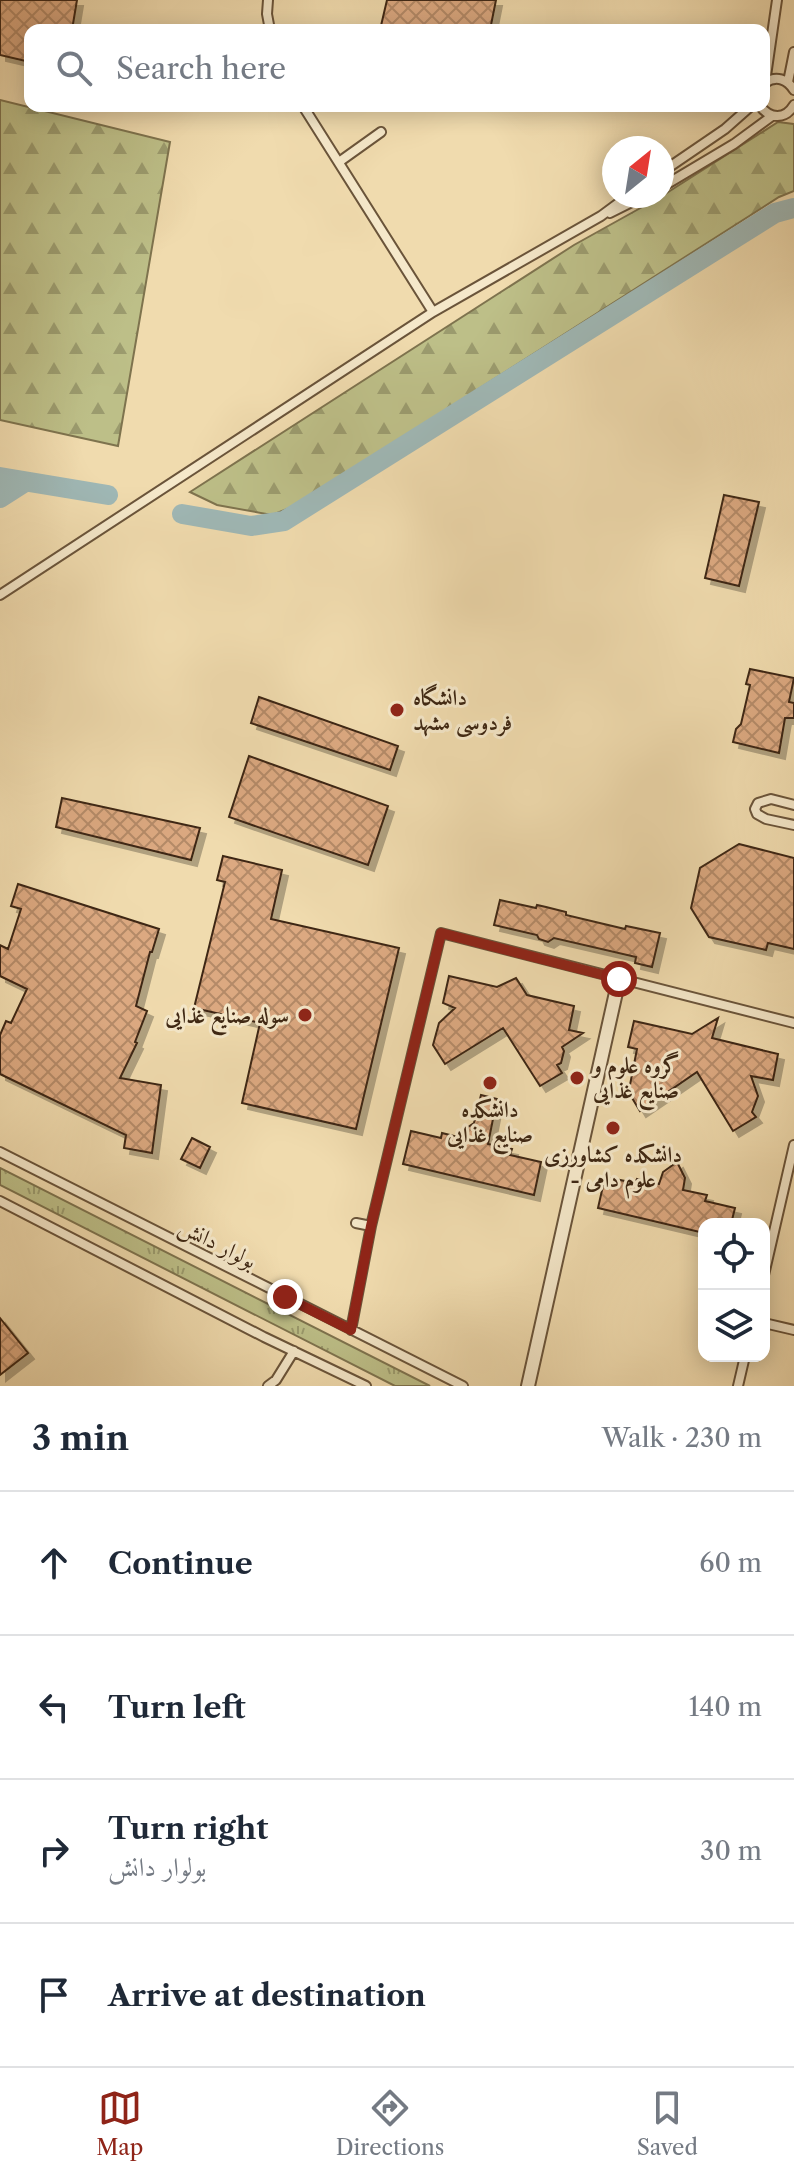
<!DOCTYPE html>
<html lang="en">
<head>
<meta charset="utf-8">
<style>
	body { margin:0; font-family:"Libre Caslon Text",Amiri,serif; background:#f2f2f3; color:#1f2937 }
	.controls { position:absolute; right:24px; bottom:24px; display:grid; overflow:hidden; border-radius:16px; box-shadow:0 4px 20px #0003 }
	.controls button { width:72px; height:72px; display:grid; place-items:center; padding:0; border:0; border-bottom:2px solid #e0e1e3; background:#fff; color:#1f2937; font:40px sans-serif }
	.compass { position:absolute; left:602px; top:136px; width:72px; height:72px; border-radius:50%; background:#fff; box-shadow:0 4px 20px #0003; rotate:30deg }
	.stop { position:absolute; width:24px; height:24px; margin:-18px; border:6px solid #8f2418; border-radius:50%; background:#fff }
	.stop.end { background:#8f2418; border-color:#fff; box-shadow:0 2px 8px #0008 }
	.list { margin:0; padding:0; list-style:none }
	h2 { display:flex; justify-content:space-between; align-items:center; height:104px; margin:0; padding:0 32px; font-size:34px }
	h2 small { font-size:26px; font-weight:400; color:#747a83 }
	.list li { display:grid; grid-template-columns:52px 1fr auto; gap:24px; align-items:center; box-sizing:border-box; height:144px; padding:0 32px; border-top:2px solid #e0e1e3 }
	.list b { display:block; font-size:30px; white-space:nowrap }
	.list p { margin:0; font-size:26px; white-space:nowrap; color:#747a83 }
	.list em { font-size:26px; font-style:normal; color:#747a83 }
	.icon { flex:none; width:44px; height:44px; fill:none; stroke:currentColor; stroke-width:2; stroke-linecap:round; stroke-linejoin:round }
	.map { position:relative; flex:none; width:794px; height:1386px; overflow:hidden }
	.search { position:absolute; background:#fff; box-shadow:0 4px 20px #0003; left:24px; right:24px; top:24px; height:88px; display:flex; align-items:center; gap:20px; box-sizing:border-box; padding:0 28px; border-radius:16px; color:#747a83; font-size:30px }
	.sheet { height:680px; background:#fff }
	nav { display:flex; justify-content:space-around; align-items:center; box-sizing:border-box; height:112px; border-top:2px solid #e0e1e3; background:#fff; font-size:22px; color:#747a83 }
	nav a { display:grid; justify-items:center; gap:4px }
	nav .on { color:#8f2418 }
	.map>svg:first-child { display:block }
	.grass { fill:url(#grass-tufts); stroke:#7e734e; stroke-width:2 }
	.forest { fill:url(#forest-firs); stroke:#7e734e; stroke-width:2 }
	.lines { fill:none; stroke-linecap:round; stroke-linejoin:round }
	.canal { stroke:#9fb8b6; stroke-width:20 }
	.building { fill:url(#building-cross-hatch); stroke:#3e2713; stroke-width:2; filter:url(#shadow) }
	.service-casing { stroke:#6a543a; stroke-width:12 }
	.pedestrian-casing { stroke:#6a543a; stroke-width:16 }
	.service { stroke:#f5e8ca; stroke-width:8 }
	.pedestrian { stroke:#f5e8ca; stroke-width:12 }
	.route { stroke:#8f2418; stroke-width:10 }
	.poi-dot { fill:#8f2418; stroke:#f5e8ca; stroke-width:3 }
	.labels { text-anchor:middle; stroke-width:6; stroke-linejoin:round; paint-order:stroke }
	.poi-label { font-size:22px; font-weight:bold; fill:#3e2713; stroke:#f5e8ca; text-anchor:start }
	.street-label { font-size:22px; fill:#3e2713; stroke:#f5e8ca }
</style>
</head>
<body>
<div class="map">
<svg width="794" height="1386" viewBox="0 0 794 1386">
	<defs>
		<pattern id="grass-tufts" width="24" height="20" patternUnits="userSpaceOnUse" patternTransform="scale(2)"><rect width="24" height="20" fill="#bdbf88"/><path d="M3 7l-1-3M5 7V3M7 7l1-3M15 17l-1-3M17 17v-4M19 17l1-3" fill="none" stroke="#9b9b6e"/></pattern>
		<pattern id="forest-firs" width="22" height="20" patternUnits="userSpaceOnUse" patternTransform="scale(2)"><rect width="22" height="20" fill="#bdbf88"/><path d="M5 1l3.5 6h-7zM16 11l3.5 6h-7z" fill="#9b9b6e"/></pattern>
		<pattern id="building-cross-hatch" width="8" height="8" patternUnits="userSpaceOnUse" patternTransform="scale(2)"><rect width="8" height="8" fill="#dca981"/><path d="M0 0l8 8M0 8l8-8" fill="none" stroke="#b48a68"/></pattern>
		<filter id="shadow"><feDropShadow dx="6" dy="6" stdDeviation="0" flood-color="#0004"/></filter>
	</defs>
	<rect width="100%" height="100%" fill="#f0dbae"/>
	<filter id="stains"><feTurbulence type="fractalNoise" baseFrequency=".0025" numOctaves="4"/><feColorMatrix values="0 0 0 0 .2 0 0 0 0 .09 0 0 0 0 .02 0 0 0 .5 -.17"/></filter>
	<radialGradient id="worn" r=".72"><stop offset=".6" stop-color="#630" stop-opacity="0"/><stop offset="1" stop-color="#630" stop-opacity=".3"/></radialGradient>
	<path class="grass" d="M0 1168 430 1386H395L0 1185Z"/>
	<path class="forest" d="M0 100 170 142 118 446 0 420Z
		M778 122 794 124V191L779 197 297 505 272 515 217 505 190 492 574 245 662 196Z"/>
	<g class="lines">
		<path class="canal" d="M0 477 108 495
			M0 498 25 482
			M182 514 251 526 284 521 775 213 794 208"/>
	</g>
	<path class="building" d="M0 0H77L72 30H30V62L0 55Z
		M387 0H496L490 30H380Z
		M724 495 759 502 739 586 705 578Z
		M750 669 794 678 789 702 794 703V718H785L779 753 733 742 736 729 741 724 750 685 746 684Z
		M259 697 398 746 390 770 251 723Z
		M249 756 388 806 368 865 229 817Z
		M62 798 200 828 191 860 56 827Z
		M739 844 794 858V949L768 943 766 950 709 937 691 908 700 868Z
		M223 856 282 870 271 919 399 948 356 1129 242 1103 260 1023 194 1008 225 882 217 880Z
		M18 884 159 929 152 952H150L136 1006 147 1011 135 1042 137 1043 120 1078 161 1085 152 1153 124 1148 126 1135 0 1074V1035L6 1021 11 1023 27 989 0 976V945L8 949 21 909 11 906Z
		M500 900 536 908 537 905 546 907 566 912V915L625 929 626 926 660 933 652 967 635 963 636 957 554 938 548 942 539 939 537 935 494 925Z
		M449 976 497 987 516 978 527 995 574 1006 569 1030 583 1033 562 1047 564 1051 561 1063 557 1065 562 1073 540 1086 503 1028 445 1064 433 1045 439 1023 455 1008 443 1003Z
		M718 1018 712 1038 778 1054 773 1080 751 1076 758 1096 752 1112 756 1117 733 1131 697 1072 640 1111 626 1088 630 1085 637 1049 628 1047 634 1021 692 1034Z
		M481 1095 497 1099 488 1144 512 1149 510 1155 541 1162 534 1195 403 1164 411 1131 441 1138 442 1133 466 1139 468 1127 474 1123Z
		M192 1138 210 1147 200 1168 181 1159Z
		M677 1162 685 1178 683 1190 707 1195 705 1201 735 1208 731 1224H704V1233L598 1208 605 1177 635 1183 637 1179 659 1184 663 1172Z
		M0 1318 28 1353 0 1375Z"/>
	<g class="lines">
		<defs>
			<path id="service" d="M268 0 267 14 270 30
				M788 82 794 52
				M765 83 777 0
				M765 83C776 75 787 79 794 90
				M303 106 433 312
				M760 106C770 119 785 120 794 105
				M339 162 381 132
				M662 172 725 129 751 106
				M662 187 734 144 772 116
				M610 213 644 196
				M0 595 433 312 601 216 628 196
				M794 805 771 799 758 803 755 809 757 814 766 819 794 825
				M0 1152 463 1386
				M0 1201 264 1337 366 1386
				M356 1223 371 1226
				M764 1275 794 1145
				M764 1323 794 1330
				M351 1330 371 1226 441 933 794 1023
				M268 1386 276 1380 294 1351
				M738 1386 745 1356"/>
			<path id="pedestrian" d="M528 1386 619 979"/>
		</defs>
		<use href="#service" class="service-casing"/>
		<use href="#pedestrian" class="pedestrian-casing"/>
		<use href="#service" class="service"/>
		<use href="#pedestrian" class="pedestrian"/>
	</g>
	<g class="lines">
		<path class="route" d="M285 1297 351 1330 371 1226 441 933 619 979"/>
	</g>
	<g class="poi-dot">
		<circle cx="397" cy="710" r="8"/>
		<circle cx="305" cy="1015" r="8"/>
		<circle cx="577" cy="1078" r="8"/>
		<circle cx="490" cy="1083" r="8"/>
		<circle cx="613" cy="1128" r="8"/>
	</g>
	<g class="labels">
		<g class="poi-label">
			<text x="413" y="705">دانشگاه<tspan x="413" dy="25">فردوسی مشهد</tspan></text>
			<text x="289" y="1023" text-anchor="end">سوله صنایع غذایی</text>
			<text x="593" y="1073">گروه علوم و<tspan x="593" dy="25">صنایع غذایی</tspan></text>
			<text x="490" y="1117" text-anchor="middle">دانشکده<tspan x="490" dy="25">صنایع غذایی</tspan></text>
			<text x="613" y="1162" text-anchor="middle">دانشکده کشاورزی<tspan x="613" dy="25">- علوم دامی</tspan></text>
		</g>
		<g class="street-label">
			<text transform="translate(218 1243) rotate(27)" y="8">بولوار دانش</text>
		</g>
	</g>
	<rect width="100%" height="100%" filter="url(#stains)"/>
	<rect width="100%" height="100%" fill="url(#worn)"/>
</svg>
<div class="controls">
<button><svg class="icon" aria-label="locate" viewBox="0 0 24 24"><circle cx="12" cy="12" r="6"/><path d="M12 2v4M12 18v4M2 12h4M18 12h4"/></svg></button>
<button><svg class="icon" aria-label="layers" viewBox="0 0 24 24"><path d="M12 4l9 5-9 5-9-5zM3 14l9 5 9-5"/></svg></button>
</div>
<svg class="compass" viewBox="-18 -18 36 36"><path d="M0-13l5 13h-10z" fill="#e53935"/><path d="M0 13l5-13h-10z" fill="#747a83"/></svg>
<div class="stop" style="left:619px;top:979px"></div>
<div class="stop end" style="left:285px;top:1297px"></div>
<div class="search"><svg class="icon" aria-label="search" viewBox="0 0 24 24"><circle cx="10" cy="10" r="6"/><path d="M15 15l6 6"/></svg>Search here</div>
</div>
<section class="sheet">
<h2>3 min<small>Walk · 230 m</small></h2>
<ul class="list">
<li><svg class="icon" aria-label="ahead" viewBox="0 0 24 24"><path d="M12 20V5M6 11l6-6 6 6"/></svg><div><b>Continue</b></div><em>60 m</em></li>
<li><svg class="icon" aria-label="left" viewBox="0 0 24 24"><path d="M17 20v-9H6M10 6l-5 5 5 5"/></svg><div><b>Turn left</b></div><em>140 m</em></li>
<li><svg class="icon" aria-label="right" viewBox="0 0 24 24"><path d="M7 20v-9h11M14 6l5 5-5 5"/></svg><div><b>Turn right</b><p>بولوار دانش</p></div><em>30 m</em></li>
<li><svg class="icon" aria-label="arrive" viewBox="0 0 24 24"><path d="M6 21V4h12l-3 4 3 4H6"/></svg><div><b>Arrive at destination</b></div></li>
</ul>
</section>
<nav>
<a class="on"><svg class="icon" aria-label="map" viewBox="0 0 24 24"><path d="M3 6l6-2 6 2 6-2v14l-6 2-6-2-6 2zM9 4v14M15 6v14"/></svg>Map</a>
<a><svg class="icon" aria-label="directions" viewBox="0 0 24 24"><path d="M12 3l9 9-9 9-9-9zM9 14v-3h6M13 9l2 2-2 2"/></svg>Directions</a>
<a><svg class="icon" aria-label="saved" viewBox="0 0 24 24"><path d="M7 4h10v16l-5-4-5 4z"/></svg>Saved</a>
</nav>
</body>
</html>
